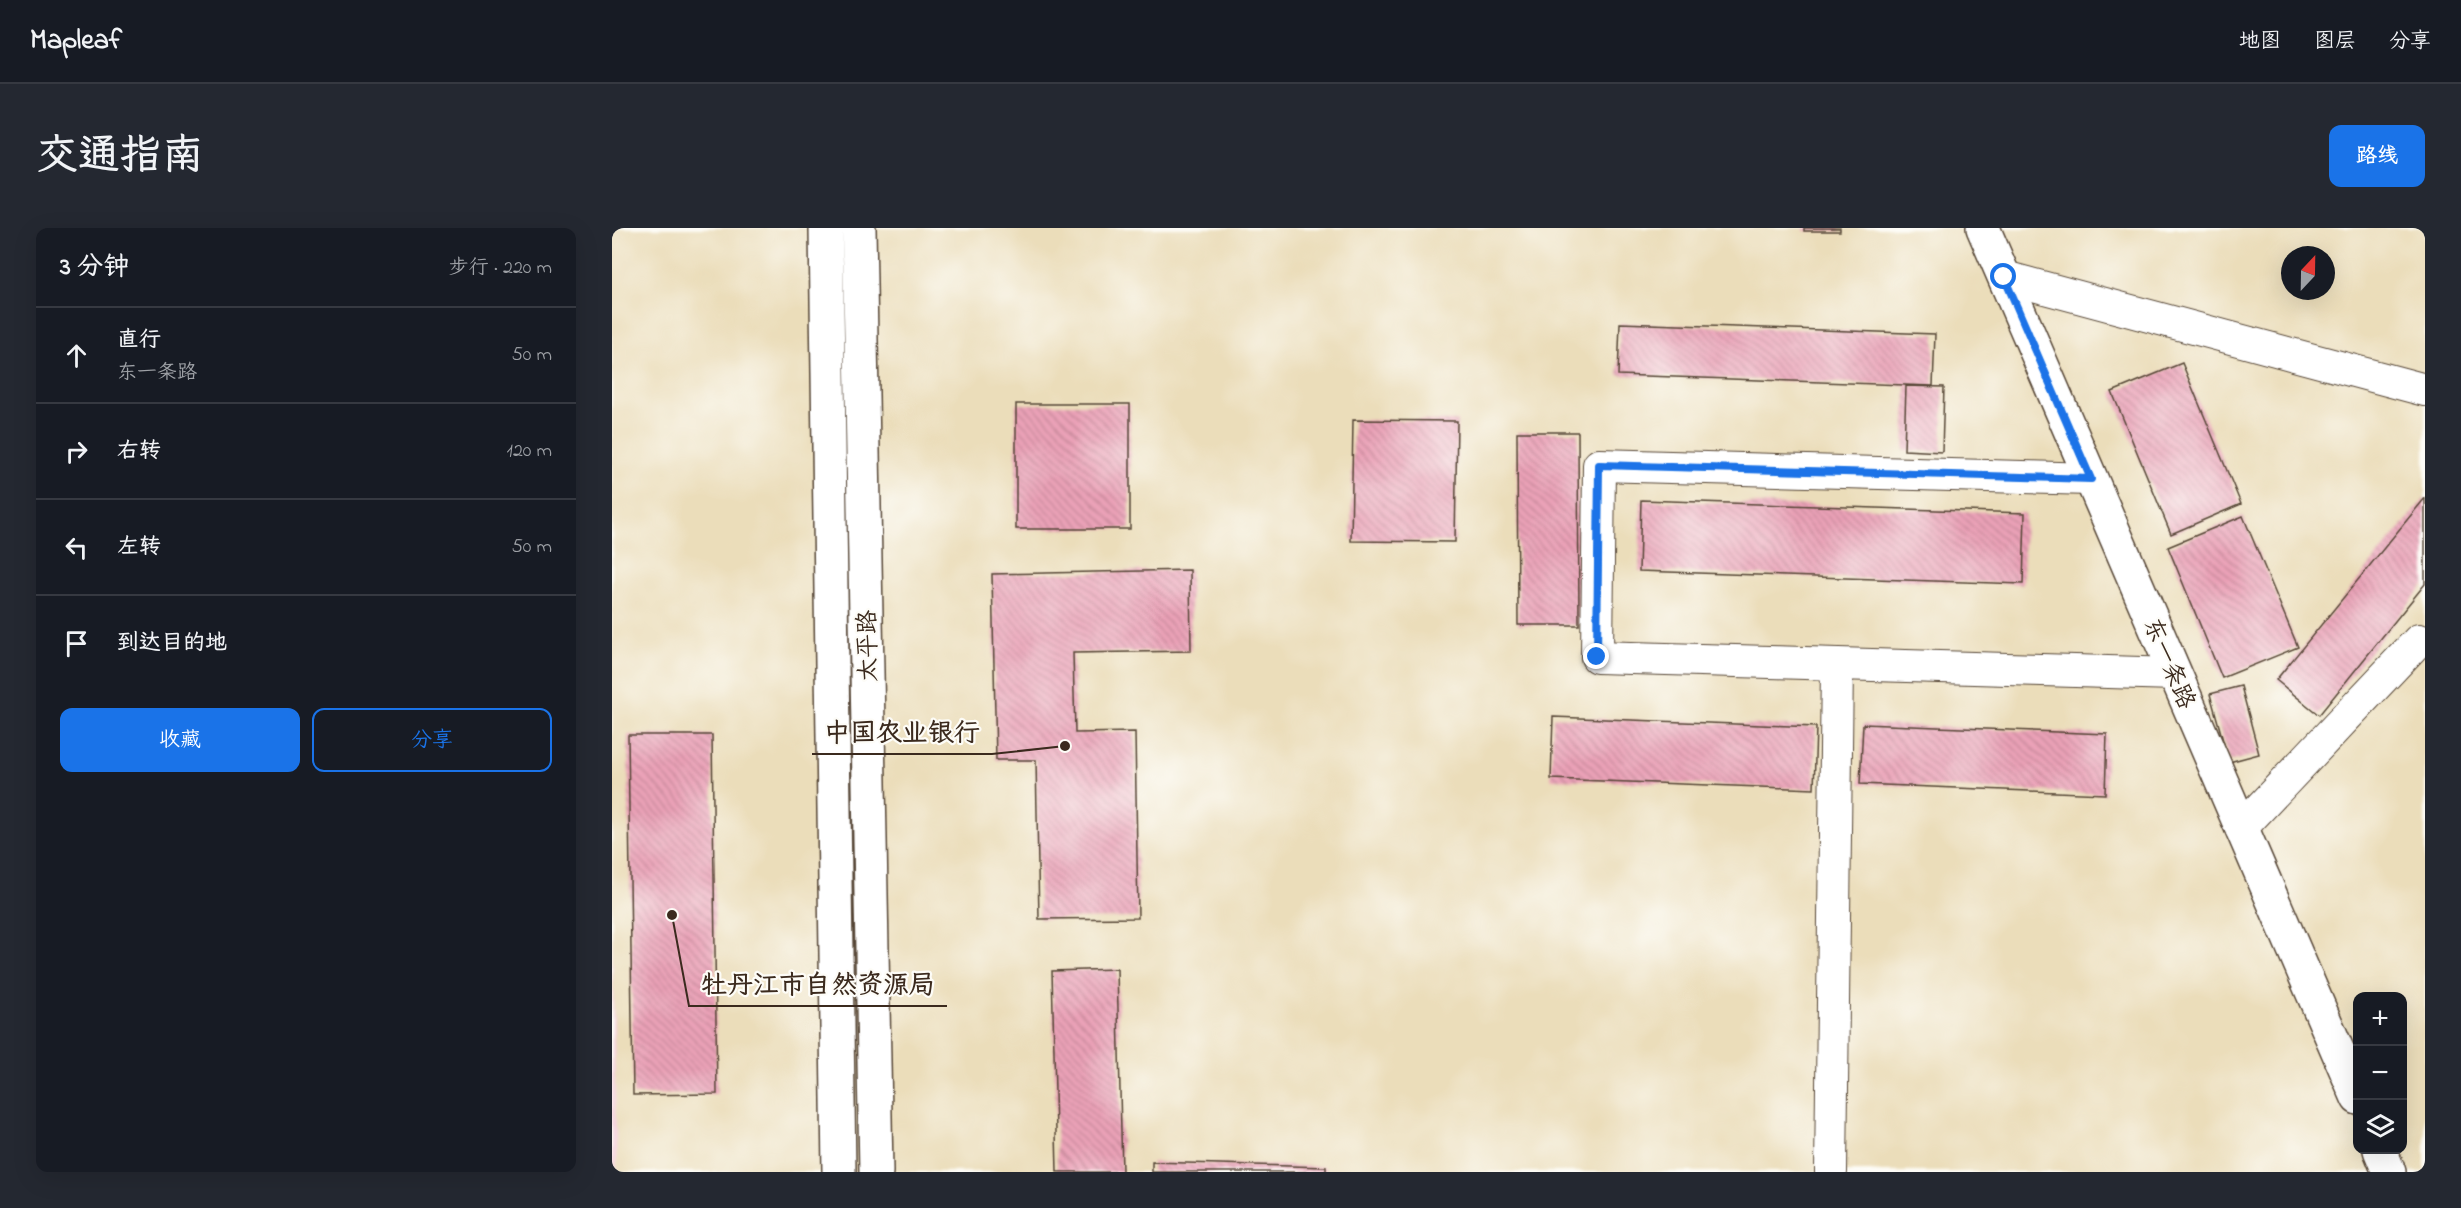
<!DOCTYPE html>
<html lang="zh">
<head>
<meta charset="utf-8">
<style>
	body { margin:0; font-family:"Indie Flower","LXGW WenKai TC",sans-serif; background:#242831; color:#f1f3f6 }
	.controls { position:absolute; right:18px; bottom:18px; display:grid; overflow:hidden; border-radius:12px; box-shadow:0 6px 24px #0002 }
	.controls button { width:54px; height:54px; display:grid; place-items:center; padding:0; border:0; border-bottom:2px solid #363941; background:#171b24; color:#f1f3f6; font:30px sans-serif }
	.compass { position:absolute; left:1669px; top:18px; width:54px; height:54px; border-radius:50%; background:#171b24; box-shadow:0 6px 24px #0002; rotate:22deg }
	.stop { position:absolute; width:18px; height:18px; margin:-14px; border:4px solid #1a73e8; border-radius:50%; background:#fff }
	.stop.end { background:#1a73e8; border-color:#fff; box-shadow:0 2px 6px #0008 }
	.list { margin:0; padding:0; list-style:none }
	h2 { display:flex; justify-content:space-between; align-items:center; height:78px; margin:0; padding:0 24px; font-size:26px }
	h2 small { font-size:20px; font-weight:400; color:#9ea1a6 }
	.list li { display:grid; grid-template-columns:39px 1fr auto; gap:18px; align-items:center; box-sizing:border-box; height:96px; padding:0 24px; border-top:2px solid #363941 }
	.list b { display:block; font-size:22px; white-space:nowrap }
	.list p { margin:0; font-size:20px; white-space:nowrap; color:#9ea1a6 }
	.list em { font-size:20px; font-style:normal; color:#9ea1a6 }
	.actions { display:flex; gap:12px; padding:18px 24px }
	.actions a { flex:1; padding:14px 0; border:2px solid #1a73e8; border-radius:12px; text-align:center; font-size:21px; color:#1a73e8 }
	.actions .main { background:#1a73e8; color:#fff }
	.icon { flex:none; width:33px; height:33px; fill:none; stroke:currentColor; stroke-width:2; stroke-linecap:round; stroke-linejoin:round }
	.map { position:relative; flex:none; width:1813px; height:944px; overflow:hidden; border-radius:12px }
	header { display:flex; align-items:center; gap:36px; box-sizing:border-box; height:84px; padding:0 30px; background:#171b24; border-bottom:2px solid #363941 }
	header strong { font-size:28px }
	nav { display:flex; gap:33px; margin-inline-start:auto; font-size:21px }
	.intro { display:flex; align-items:center; justify-content:space-between; box-sizing:border-box; height:144px; padding:0 36px }
	h1 { margin:0; font-size:42px }
	.button { padding:15px 27px; border-radius:12px; background:#1a73e8; color:#fff; font-size:21px; font-weight:700 }
	main { display:flex; gap:36px; padding:0 36px }
	aside { flex:1; background:#171b24; border-radius:12px; box-shadow:0 6px 24px #0002 }
	.map>svg:first-child { display:block }
	.built { fill:#f4cfdd }
	.building { fill:url(#building-back-hatch) }
	.lines { fill:none; stroke-linecap:round; stroke-linejoin:round }
	.street-casing { stroke:#554535; stroke-width:34 }
	.secondary-casing { stroke:#554535; stroke-width:36 }
	.street { stroke:#fff; stroke-width:32 }
	.secondary { stroke:#fff; stroke-width:33 }
	.route { stroke:#1a73e8; stroke-width:8 }
	.labels { text-anchor:middle; stroke-width:4.5; stroke-linejoin:round; paint-order:stroke }
	.street-label { font-size:24px; fill:#3b2a1e; stroke:#fdfcf7 }
	.leader { fill:none; stroke:#3b2a1e; stroke-width:2 }
	.callout-dot { fill:#3b2a1e; stroke:#fdfcf7; stroke-width:2 }
	.callout-label { font-size:26px; text-anchor:middle; font-weight:bold; fill:#3b2a1e; stroke:#fdfcf7; stroke-width:4.5; stroke-linejoin:round; paint-order:stroke }
</style>
</head>
<body>
<header>
<strong>Mapleaf</strong>
<nav><a>地图</a><a>图层</a><a>分享</a></nav>
</header>
<div class="intro"><h1>交通指南</h1><a class="button">路线</a></div>
<main>
<aside>
<h2>3 分钟<small>步行 · 220 m</small></h2>
<ul class="list">
<li><svg class="icon" aria-label="ahead" viewBox="0 0 24 24"><path d="M12 20V5M6 11l6-6 6 6"/></svg><div><b>直行</b><p>东一条路</p></div><em>50 m</em></li>
<li><svg class="icon" aria-label="right" viewBox="0 0 24 24"><path d="M7 20v-9h11M14 6l5 5-5 5"/></svg><div><b>右转</b></div><em>120 m</em></li>
<li><svg class="icon" aria-label="left" viewBox="0 0 24 24"><path d="M17 20v-9H6M10 6l-5 5 5 5"/></svg><div><b>左转</b></div><em>50 m</em></li>
<li><svg class="icon" aria-label="arrive" viewBox="0 0 24 24"><path d="M6 21V4h12l-3 4 3 4H6"/></svg><div><b>到达目的地</b></div></li>
</ul>
<div class="actions"><a class="main">收藏</a><a>分享</a></div>
</aside>
<div class="map">
<svg width="1813" height="944" viewBox="0 0 1813 944">
	<defs>
		<pattern id="building-back-hatch" width="6" height="6" patternUnits="userSpaceOnUse" patternTransform="scale(1.5)"><rect width="6" height="6" fill="#eba2b8"/><path d="M-1 5l2 2M0 0l6 6M5-1l2 2" fill="none" stroke="#c08495"/></pattern>
	</defs>
	<rect width="100%" height="100%" fill="#fdfcf7"/>
	<filter id="ink" filterUnits="userSpaceOnUse"><feTurbulence type="fractalNoise" baseFrequency=".0167" numOctaves="2"/><feDisplacementMap in="SourceGraphic" scale="12" xChannelSelector="R" yChannelSelector="G"/><feConvolveMatrix kernelMatrix="1 2 1 2 8 2 1 2 1" color-interpolation-filters="sRGB"/></filter>
	<filter id="wash" filterUnits="userSpaceOnUse"><feTurbulence type="fractalNoise" baseFrequency=".008" numOctaves="4" result="noise"/><feDisplacementMap in="SourceGraphic" scale="24" xChannelSelector="R" yChannelSelector="G"/><feGaussianBlur stdDeviation="1.35" result="paint"/><feColorMatrix in="noise" values="0 0 0 0 0 0 0 0 0 0 0 0 0 0 0 0 0 1.4 0 .05"/><feComposite in="paint" operator="in"/></filter>
	<g filter="url(#wash)">
		<rect width="100%" height="100%" fill="#ebddba"/>
		<path class="built" d="M0 697 5 944H0Z"/>
		<g id="blocks">
			<path class="building" d="M1192 0H1228V3H1192Z
				M1008 95 1323 106 1321 158 1006 147Z
				M1570 135 1629 276 1559 306 1500 164Z
				M1294 158 1332 159 1330 224 1292 222Z
				M404 176H518V301H404Z
				M741 192 845 193 843 314 739 313Z
				M905 204H966L967 397H906Z
				M1813 270V356L1707 487 1664 452Z
				M1029 272 1413 285 1411 356 1027 343Z
				M1631 288 1686 419 1610 450 1556 319Z
				M578 342 579 423 461 425 463 505 523 504 526 690 427 691 424 532H384L380 346Z
				M1629 458 1647 526 1617 534 1598 466Z
				M941 489 1204 499 1202 561 939 551Z
				M1251 496 1495 506 1493 566 1248 556Z
				M16 507H100L105 866 21 867Z
				M505 741 510 944H445L440 743Z
				M540 934 714 939V944H540Z"/>
		</g>
	</g>
	<g filter="url(#ink)">
		<use href="#blocks" fill-opacity="0" stroke="#554535" stroke-width="1.5"/>
		<g class="lines">
			<defs>
				<path id="street" d="M1392 49 1813 162
					M1479 251 987 237 985 429 1563 446
					M1629 600 1807 412
					M1219 944 1225 436"/>
				<path id="secondary" d="M214 0 227 944
					M247 0 264 944
					M1371 0 1746 870
					M1768 922 1777 944"/>
			</defs>
			<use href="#street" class="street-casing"/>
			<use href="#secondary" class="secondary-casing"/>
			<use href="#street" class="street"/>
			<use href="#secondary" class="secondary"/>
		</g>
	</g>
	<g class="lines" filter="url(#ink)">
		<path class="route" d="M985 429 987 237 1479 251 1392 49"/>
	</g>
	<g class="labels">
		<g class="street-label">
			<text transform="translate(255 418) rotate(-91)" y="8">太平路</text>
			<text transform="translate(1558 435) rotate(67)" y="8">东一条路</text>
		</g>
	</g>
	<path class="leader" d="M453 518L380 526H200M60 687L77 778H335"/>
	<g class="callout-dot">
		<circle cx="453" cy="518" r="6"/>
		<circle cx="60" cy="687" r="6"/>
	</g>
	<g class="callout-label">
		<text x="290" y="513">中国农业银行</text>
		<text x="206" y="765">牡丹江市自然资源局</text>
	</g>
</svg>
<div class="controls">
<button>+</button>
<button>−</button>
<button><svg class="icon" aria-label="layers" viewBox="0 0 24 24"><path d="M12 4l9 5-9 5-9-5zM3 14l9 5 9-5"/></svg></button>
</div>
<svg class="compass" viewBox="-18 -18 36 36"><path d="M0-13l5 13h-10z" fill="#e53935"/><path d="M0 13l5-13h-10z" fill="#9ea1a6"/></svg>
<div class="stop" style="left:1392px;top:49px"></div>
<div class="stop end" style="left:985px;top:429px"></div>
</div>
</main>
</body>
</html>
